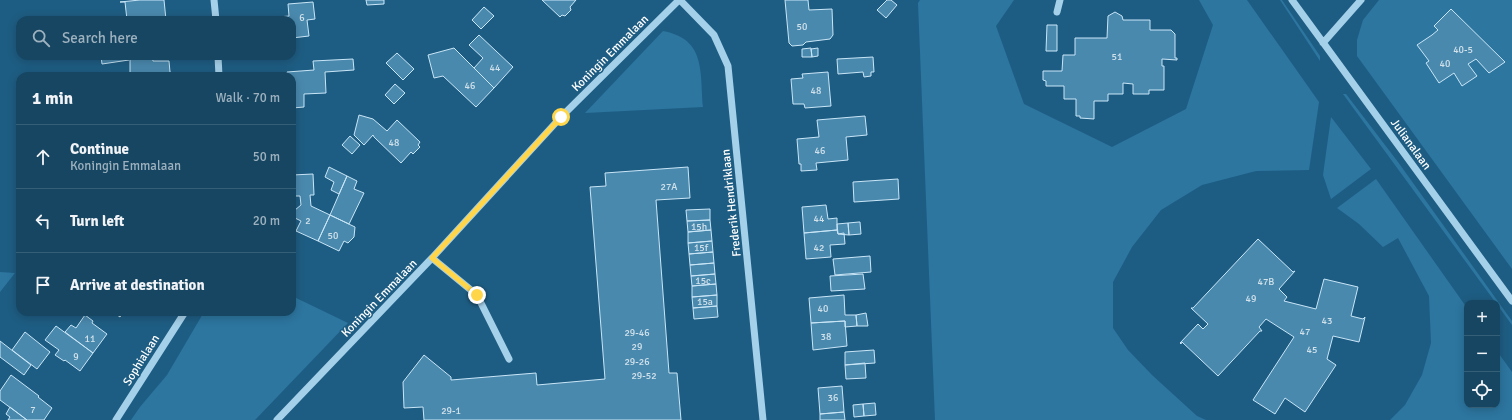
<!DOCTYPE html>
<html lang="en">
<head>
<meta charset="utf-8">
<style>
	body { margin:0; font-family:Signika,sans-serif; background:#1f4d68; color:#f1f3f6 }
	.controls { position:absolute; right:12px; bottom:12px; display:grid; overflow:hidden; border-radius:8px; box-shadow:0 2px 10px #0003 }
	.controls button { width:36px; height:36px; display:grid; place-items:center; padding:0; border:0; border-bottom:1px solid #355e77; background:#164662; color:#f1f3f6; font:20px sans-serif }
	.stop { position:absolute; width:12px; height:12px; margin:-9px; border:3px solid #ffd54a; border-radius:50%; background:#fff }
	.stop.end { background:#ffd54a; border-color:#fff; box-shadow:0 1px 4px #0008 }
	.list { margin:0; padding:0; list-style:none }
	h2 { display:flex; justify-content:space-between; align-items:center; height:52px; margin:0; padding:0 16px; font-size:17px }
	h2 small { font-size:13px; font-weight:400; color:#9eb1be }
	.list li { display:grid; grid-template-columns:26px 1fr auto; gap:12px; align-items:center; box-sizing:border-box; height:64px; padding:0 16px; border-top:1px solid #355e77 }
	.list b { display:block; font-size:15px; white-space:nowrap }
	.list p { margin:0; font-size:13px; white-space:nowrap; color:#9eb1be }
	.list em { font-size:13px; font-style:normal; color:#9eb1be }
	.icon { flex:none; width:22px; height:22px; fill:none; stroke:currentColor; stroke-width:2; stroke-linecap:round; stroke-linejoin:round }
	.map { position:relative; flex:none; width:1512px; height:420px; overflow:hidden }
	.search { position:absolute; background:#164662; box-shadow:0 2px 10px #0003; left:16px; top:16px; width:280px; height:44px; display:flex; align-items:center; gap:10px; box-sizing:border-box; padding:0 14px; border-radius:12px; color:#9eb1be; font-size:15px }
	.panel { position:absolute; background:#164662; box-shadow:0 2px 10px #0003; left:16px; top:72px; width:280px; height:244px; border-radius:12px }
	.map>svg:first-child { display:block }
	.green { fill:#2d76a0 }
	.building { fill:#4a89ae; stroke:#c9e6f7 }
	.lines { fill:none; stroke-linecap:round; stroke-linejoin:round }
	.minor { stroke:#a5d0ea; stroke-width:7 }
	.route { stroke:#ffd54a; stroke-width:5 }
	.labels { text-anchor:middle; stroke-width:3; stroke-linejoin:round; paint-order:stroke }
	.number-label { font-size:10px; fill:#d2e2eb }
	.street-label { font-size:12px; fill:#fff; stroke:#1e5d83 }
</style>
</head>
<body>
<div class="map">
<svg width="1512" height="420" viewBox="0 0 1512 420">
	<rect width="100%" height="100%" fill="#1e5d83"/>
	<path class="green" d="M920 0H1014L996 26 1024 104 1112 147 1186 109 1213 25 1199 0H1247L1319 102 1309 170 1256 171 1202 185 1161 210 1132 247 1113 282V328L1128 350 1152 375 1197 416 1206 420H935L918 3Z
		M1280 0H1282L1320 56V61Z
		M1379 0H1512V269L1357 56V40L1363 20Z
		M663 31C706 39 700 72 703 107L585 113Z
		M1343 94H1346L1398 162 1512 321V325Z
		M1331 117 1371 169 1331 199 1323 175Z
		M1376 179 1467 308V405H1497V351L1512 372V420H1390L1405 405 1422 375 1431 343 1429 296 1398 238 1383 247 1359 224 1337 208Z
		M0 272 15 273 0 292Z
		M292 296 348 323 255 420H131L140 407 167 375 204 312H292Z"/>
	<path class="building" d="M140 0H164L166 20H127L125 2H120Z
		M366 0H384V4L367 5Z
		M542 0H576L570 7 571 10 565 16 562 15 560 17Z
		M785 0H808L809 10 832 9 833 35 830 39 806 42 803 45 792 46 789 43Z
		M887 0H891L897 5 886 18 877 10Z
		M313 2 315 19 307 20 309 36 292 38V20H278V17L289 16 288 4Z
		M484 7 494 16 481 29 472 20Z
		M1451 9 1505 62 1489 73 1476 59 1468 64 1477 76 1462 86 1454 73 1439 83 1426 63 1429 61 1417 45 1432 35 1438 30 1434 26Z
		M1115 12 1122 16 1123 20H1150V30H1171L1175 34V58H1177V60L1162 59V66H1164V90H1149V94H1133V84L1123 83V94H1108V101H1094V119L1080 118V116H1076V99H1064V86H1046V81L1043 80V71H1062L1063 55H1075V38H1107L1108 16Z
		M1047 25H1057V51H1046Z
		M479 35 513 67 494 88 474 68 483 58 469 45Z
		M454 48 494 88 476 107 443 76 434 78 428 55Z
		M811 48 812 57H802V49Z
		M818 48V56L812 57 811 49Z
		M397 53 414 69 403 80 386 63Z
		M101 56H128L129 60 102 64Z
		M152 57 153 61H169L170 72 173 74V76H107V74H130V58Z
		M873 57 874 72H871V76L864 77 863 72 838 74 837 59Z
		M353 59 354 70 325 72 326 93 304 94V107L292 108V76H287V72L314 70 313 61Z
		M828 72 831 106 805 108 804 104H793L791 79 803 78 802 74Z
		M395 84 405 93 394 104 385 95Z
		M359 115 373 119 387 131 397 120 420 142 418 145 420 147 413 154 411 152 401 163 374 137 373 135 364 145 354 135Z
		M865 116 867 135 846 137 848 160 816 163 817 170 801 171V164H799L797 139 819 137 817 120Z
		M350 136 360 145 352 154 342 145Z
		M329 167 347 176 339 194 331 190 334 182 325 177Z
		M688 167 690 198 656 200 669 373H677L681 420H424L423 407 404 408 403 382 424 355 451 377V380L536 373 537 385 605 379 590 187 606 186 605 173Z
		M313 174 314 195H310L311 206 330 215 318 241 296 231 301 221 295 218V210L301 205 300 196H294L292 175Z
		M347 176 357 181 354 189 364 193 349 224 330 215Z
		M898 179 899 199 854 202 853 182Z
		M826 205 828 219 837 218V230L804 233 802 207Z
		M710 209V220L687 221 686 210Z
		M330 215 355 227 354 237 348 243 344 241 339 251 318 241Z
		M710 220 711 230 688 232 687 221Z
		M859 222H860L861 234 849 235 848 223Z
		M848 223 849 235 838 234 837 224Z
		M711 230 712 241 688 243V232Z
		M837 230 838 234 844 233 845 244 830 245 831 257 806 259 804 233Z
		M1258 239 1293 272 1295 271 1279 289 1287 297 1284 301 1316 309 1324 279 1358 287 1351 316 1363 319 1365 317 1359 342 1333 336 1327 359 1336 365 1305 412 1285 398 1275 414 1253 400 1294 337 1266 319 1259 327 1262 331H1260L1218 376 1182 342 1181 344 1180 343 1198 324 1203 329 1208 324 1191 308H1193Z
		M712 241 713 252 689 254 688 243Z
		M713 252 714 263 690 265 689 254Z
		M870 256 871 272 835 275 833 259Z
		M714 263 715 274 691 276 690 265Z
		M715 274 716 284 692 286 691 276Z
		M863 274 865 289 831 291 830 276Z
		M716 284 717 295 692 297V286Z
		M717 295V306L693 308 692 297Z
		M844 295 845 315H856L857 326 845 327V321L811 323 809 298Z
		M717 306 718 317 694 319 693 308Z
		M113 312H123L120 317Z
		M866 313 868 326H857L856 315Z
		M85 315 93 321 92 323 107 334 93 353 65 332 71 325 76 328Z
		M845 321 847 346 813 350 811 323Z
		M56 326 93 353 80 371 65 360 64 361 55 355 59 350 45 340Z
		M25 332 50 352 37 369 12 350Z
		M0 341 31 365 24 375 0 357Z
		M874 350 875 363 845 365V352Z
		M865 363 866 378 846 379 845 365Z
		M11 375 39 396 38 397 52 408 44 420H27L0 400V391Z
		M842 386 844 412 820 414 818 388Z
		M875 403 876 415 864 416 863 404Z
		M863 404 864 416 854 417 853 405Z
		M10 407 27 420H8L10 417 6 414Z
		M844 412 845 420H820V414Z"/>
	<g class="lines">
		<path class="minor" d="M214 0 216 20
			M680 0 714 35 728 66 763 420
			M1292 0 1512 301
			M1057 12 1060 0
			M1323 43 1361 0
			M218 56 219 76
			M432 258 477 295 509 359
			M116 420 185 312
			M277 420 432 258 561 117 679 0"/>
	</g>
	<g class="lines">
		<path class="route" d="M477 295 432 258 561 117"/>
	</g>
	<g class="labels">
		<g class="number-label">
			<text x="302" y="21">6</text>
			<text x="802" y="30">50</text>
			<text x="1463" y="53">40-5</text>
			<text x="1117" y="60">51</text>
			<text x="1445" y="67">40</text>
			<text x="495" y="71">44</text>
			<text x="470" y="89">46</text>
			<text x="816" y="94">48</text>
			<text x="394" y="146">48</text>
			<text x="820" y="154">46</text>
			<text x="669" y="190">27A</text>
			<text x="819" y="222">44</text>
			<text x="308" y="224">2</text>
			<text x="699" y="230">15h</text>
			<text x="333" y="239">50</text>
			<text x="701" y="251">15f</text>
			<text x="819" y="251">42</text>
			<text x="703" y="284">15c</text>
			<text x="1266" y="285">47B</text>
			<text x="1251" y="302">49</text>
			<text x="705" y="305">15a</text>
			<text x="823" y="312">40</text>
			<text x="1327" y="324">43</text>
			<text x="1305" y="335">47</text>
			<text x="637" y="336">29-46</text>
			<text x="826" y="340">38</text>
			<text x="90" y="342">11</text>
			<text x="637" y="350">29</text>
			<text x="1312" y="353">45</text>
			<text x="76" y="360">9</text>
			<text x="637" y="365">29-26</text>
			<text x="644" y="379">29-52</text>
			<text x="833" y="401">36</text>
			<text x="33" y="413">7</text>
			<text x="451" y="414">29-1</text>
		</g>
		<g class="street-label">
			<text transform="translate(610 53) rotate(-45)" y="4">Koningin Emmalaan</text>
			<text transform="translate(1411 144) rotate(54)" y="4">Julianalaan</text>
			<text transform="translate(731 203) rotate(-96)" y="4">Frederik Hendriklaan</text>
			<text transform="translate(379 298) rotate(-46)" y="4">Koningin Emmalaan</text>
			<text transform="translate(141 360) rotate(-58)" y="4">Sophialaan</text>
		</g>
	</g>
</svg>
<div class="controls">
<button>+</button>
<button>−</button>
<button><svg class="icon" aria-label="locate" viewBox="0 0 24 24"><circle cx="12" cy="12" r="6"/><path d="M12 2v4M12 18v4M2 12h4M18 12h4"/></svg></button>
</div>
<div class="stop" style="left:561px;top:117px"></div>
<div class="stop end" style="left:477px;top:295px"></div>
<div class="search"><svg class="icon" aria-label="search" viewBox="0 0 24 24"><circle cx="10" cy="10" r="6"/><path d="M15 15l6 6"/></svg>Search here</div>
<section class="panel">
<h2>1 min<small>Walk · 70 m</small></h2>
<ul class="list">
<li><svg class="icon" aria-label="ahead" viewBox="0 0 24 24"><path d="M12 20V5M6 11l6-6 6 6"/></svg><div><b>Continue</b><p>Koningin Emmalaan</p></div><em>50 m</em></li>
<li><svg class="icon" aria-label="left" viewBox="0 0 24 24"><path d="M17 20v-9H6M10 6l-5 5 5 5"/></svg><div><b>Turn left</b></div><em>20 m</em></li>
<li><svg class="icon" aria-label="arrive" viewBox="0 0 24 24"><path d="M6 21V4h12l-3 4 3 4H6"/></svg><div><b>Arrive at destination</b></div></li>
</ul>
</section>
</div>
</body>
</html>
